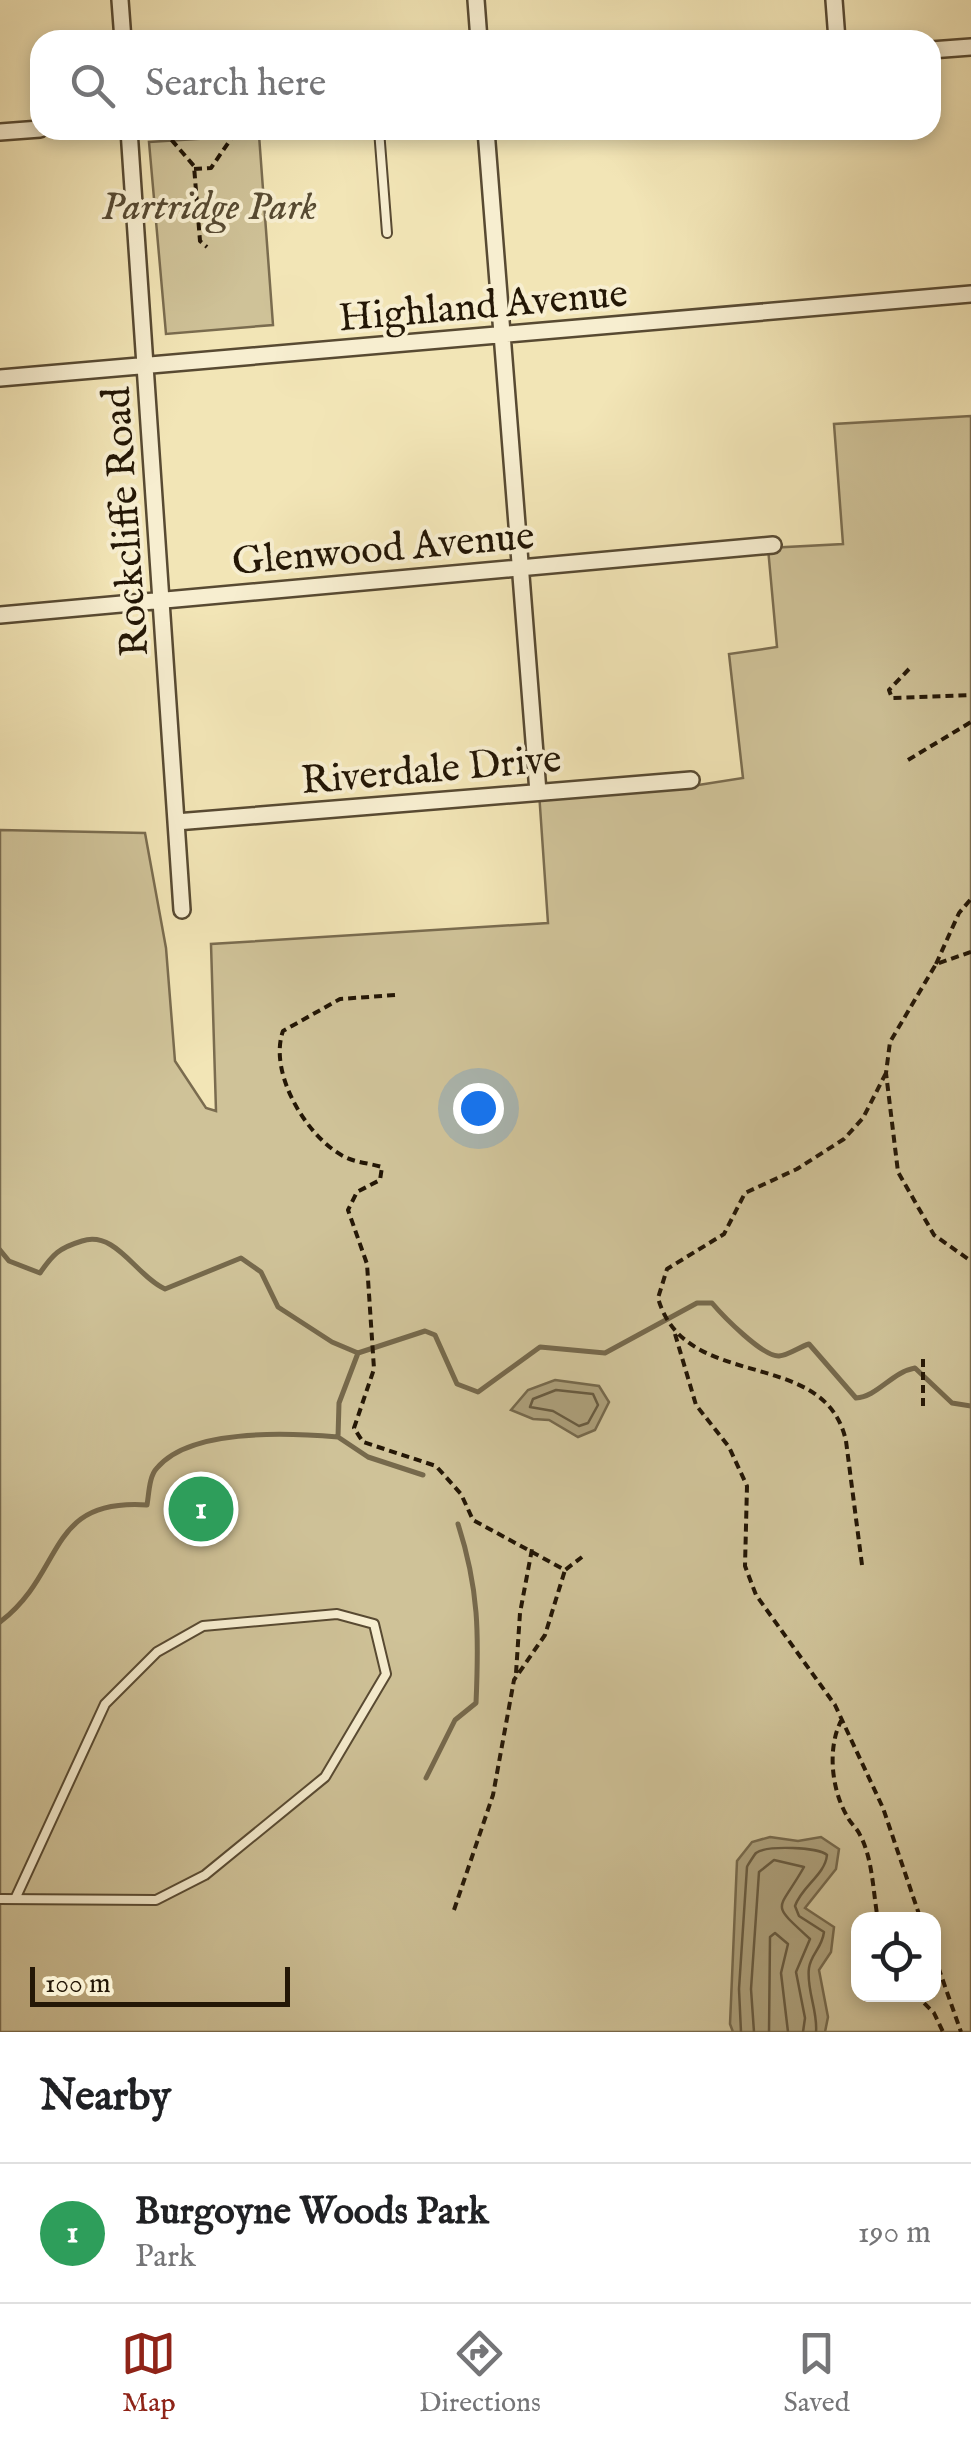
<!DOCTYPE html>
<html lang="en">
<head>
<meta charset="utf-8">
<style>
	body { margin:0; font-family:"IM FELL English",serif; background:#f2f2f2; color:#202124 }
	.controls { position:absolute; right:30px; bottom:30px; display:grid; overflow:hidden; border-radius:20px; box-shadow:0 5px 15px #0003 }
	.controls button { width:90px; height:90px; display:grid; place-items:center; padding:0; border:0; border-bottom:2px solid #e0e0e0; background:#fff; color:#202124; font:50px sans-serif }
	.scale { position:absolute; left:30px; bottom:25px; width:260px; box-sizing:border-box; padding-left:10px; border:5px solid #241706; border-top:0; font-size:28px; line-height:35px; white-space:nowrap; color:#241706; -webkit-text-stroke:8px #f7eed0; paint-order:stroke }
	.you { position:absolute; left:478px; top:1108px; width:35px; height:35px; margin:-25px; border:8px solid #fff; border-radius:50%; background:#1a73e8; box-shadow:0 0 0 15px #1a73e833 }
	.badge { display:grid; place-items:center; width:65px; height:65px; border-radius:50%; background:#8f2418; color:#fff; font-size:32px; font-weight:700 }
	.pin { position:absolute; translate:-50% -50%; border:5px solid #fff; box-shadow:0 2px 10px #0006 }
	.list { margin:0; padding:0; list-style:none }
	h2 { display:flex; justify-content:space-between; align-items:center; height:130px; margin:0; padding:0 40px; font-size:42px }
	h2 small { font-size:32px; font-weight:400; color:#757577 }
	.list li { display:grid; grid-template-columns:65px 1fr auto; gap:30px; align-items:center; box-sizing:border-box; height:140px; padding:0 40px; border-top:2px solid #e0e0e0 }
	.list b { display:block; font-size:38px; white-space:nowrap }
	.list p { margin:0; font-size:32px; white-space:nowrap; color:#757577 }
	.list em { font-size:32px; font-style:normal; color:#757577 }
	.icon { flex:none; width:55px; height:55px; fill:none; stroke:currentColor; stroke-width:2; stroke-linecap:round; stroke-linejoin:round }
	.map { position:relative; flex:none; width:971px; height:2032px; overflow:hidden }
	.search { position:absolute; background:#fff; box-shadow:0 5px 15px #0003; left:30px; right:30px; top:30px; height:110px; display:flex; align-items:center; gap:25px; box-sizing:border-box; padding:0 35px; border-radius:30px; color:#757577; font-size:38px }
	.sheet { height:270px; background:#fff }
	nav { display:flex; justify-content:space-around; align-items:center; box-sizing:border-box; height:140px; border-top:2px solid #e0e0e0; background:#fff; font-size:28px; color:#757577 }
	nav a { display:grid; justify-items:center; gap:5px }
	nav .on { color:#8f2418 }
	.map>svg:first-child { display:block }
	.green { fill:#cfc298; stroke:#7a6c4f; stroke-width:2.5; fill-rule:evenodd }
	.water { fill:#ac9f7a; stroke:#76694c; stroke-width:2.5 }
	.lines { fill:none; stroke-linecap:round; stroke-linejoin:round }
	.shore { stroke:#685b40; stroke-width:2.5 }
	.stream { stroke:#76694c; stroke-width:5 }
	.lane-casing { stroke:#584a32; stroke-width:12 }
	.street-casing { stroke:#584a32; stroke-width:20 }
	.path { stroke:#241706; stroke-width:4; stroke-dasharray:8 5; stroke-linecap:butt }
	.lane { stroke:#f7eed0; stroke-width:8 }
	.street { stroke:#f7eed0; stroke-width:15 }
	.labels { text-anchor:middle; stroke-width:8; stroke-linejoin:round; paint-order:stroke }
	.park-label { font-size:40px; font-style:italic; fill:#574a32; stroke:#f7eed0 }
	.street-label { font-size:40px; fill:#241706; stroke:#f7eed0 }
</style>
</head>
<body>
<div class="map">
<svg width="971" height="2032" viewBox="0 0 971 2032">
	<rect width="100%" height="100%" fill="#f2e5b6"/>
	<filter id="stains"><feTurbulence type="fractalNoise" baseFrequency=".002" numOctaves="4"/><feColorMatrix values="0 0 0 0 .2 0 0 0 0 .09 0 0 0 0 .02 0 0 0 .5 -.17"/></filter>
	<radialGradient id="worn" r=".72"><stop offset=".6" stop-color="#630" stop-opacity="0"/><stop offset="1" stop-color="#630" stop-opacity=".3"/></radialGradient>
	<path class="green" d="M259 135 273 325 166 334 149 142Z
		M971 416V2032H0V830L145 833 166 948 175 1061 206 1108 216 1111 211 944 548 923 539 792 692 786 743 778 729 654 777 647 768 548 843 544 834 424ZM858 1920H934V1994H858Z"/>
	<path class="water" d="M555 1380 599 1386 609 1402 595 1430 578 1437 549 1420 533 1419 511 1410 528 1390Z
		M770 1837 798 1841 821 1837 839 1849 836 1869 805 1908 834 1927 831 1952 819 1970 828 2017 825 2032H733L730 2024 737 1861 752 1842Z"/>
	<g class="lines">
		<path class="shore" d="M556 1390 593 1394 598 1405 588 1423 579 1426 553 1411 530 1407 533 1399Z
			M741 2032 739 1989 747 1867C747 1866 755 1854 756 1853 767 1845 819 1847 827 1855 825 1875 802 1886 795 1906L799 1916 824 1932C822 1948 811 1954 809 1968 806 1989 818 2011 816 2032
			M754 2032 751 1989 759 1872 774 1860 804 1867C778 1913 769 1901 810 1939L796 1972 805 2018 803 2032
			M769 2032 770 1937 775 1933 788 1944 781 1973 788 2032"/>
		<path class="stream" d="M0 1250 9 1261 40 1273C53 1254 59 1248 82 1241 116 1230 136 1276 165 1289L241 1258 261 1272 278 1307 332 1342 358 1353 425 1331 435 1335 457 1384 478 1392 540 1347 605 1353 697 1303H712C723 1316 763 1357 779 1356 789 1355 799 1347 809 1344L856 1398C877 1397 892 1372 915 1368L952 1403 971 1406
			M338 1437 368 1457 423 1475
			M0 1622C66 1572 45 1498 147 1505 149 1494 149 1476 157 1468 190 1428 290 1433 338 1437L339 1403 358 1353
			M426 1778 455 1720 476 1703C479 1635 479 1589 458 1524"/>
		<defs>
			<path id="lane" d="M379 130 387 233
				M0 1899 156 1900 205 1875 325 1777 386 1674 374 1624 337 1614 203 1626 157 1652 105 1704 16 1897"/>
			<path id="street" d="M120 0 123 40
				M476 0 479 40
				M834 0 837 40
				M931 50 971 47
				M129 130 182 910
				M486 130 538 792
				M0 132 40 129
				M0 378 971 294
				M0 615 773 545
				M176 822 691 780"/>
		</defs>
		<use href="#lane" class="lane-casing"/>
		<use href="#street" class="street-casing"/>
		<path class="path" d="M163 130 194 166 200 241 207 247
			M194 169 211 168 237 130
			M909 669 889 690 892 698 971 695
			M908 760 971 722
			M971 952 936 964 890 1042 886 1073 898 1172 934 1235 971 1261
			M936 964 959 913 971 899
			M395 995 340 999 283 1031C268 1073 307 1138 345 1157 357 1163 369 1163 382 1167L380 1180 357 1192 348 1210 367 1264 374 1369 354 1428 363 1442 436 1466 461 1494 473 1520 565 1570 582 1557
			M675 1334 696 1405 729 1447 747 1486 745 1566 756 1595 835 1705 883 1808 921 1920
			M923 1359V1406
			M862 1565 846 1441C825 1345 685 1394 658 1298L667 1269 724 1234 745 1193 797 1169 844 1139 863 1118 886 1073
			M516 1673 520 1613 532 1549
			M842 1719C827 1746 831 1789 847 1816 850 1823 857 1828 860 1835 873 1859 873 1893 878 1920
			M454 1910 493 1795 514 1680 545 1635 565 1570
			M934 1955 961 2032
			M915 1994 934 2013 943 2032"/>
		<use href="#lane" class="lane"/>
		<use href="#street" class="street"/>
	</g>
	<g class="labels">
		<g class="park-label">
			<text x="209" y="219">Partridge Park</text>
		</g>
		<g class="street-label">
			<text transform="translate(483 304) rotate(-5)" y="14">Highland Avenue</text>
			<text transform="translate(124 522) rotate(-94)" y="14">Rockcliffe Road</text>
			<text transform="translate(383 547) rotate(-5)" y="14">Glenwood Avenue</text>
			<text transform="translate(431 768) rotate(-5)" y="14">Riverdale Drive</text>
		</g>
	</g>
	<rect width="100%" height="100%" filter="url(#stains)"/>
	<rect width="100%" height="100%" fill="url(#worn)"/>
</svg>
<div class="controls">
<button><svg class="icon" aria-label="locate" viewBox="0 0 24 24"><circle cx="12" cy="12" r="6"/><path d="M12 2v4M12 18v4M2 12h4M18 12h4"/></svg></button>
</div>
<div class="scale">100 m</div>
<div class="you"></div>
<div class="pin badge" style="left:201px;top:1509px;background:#2e9e5b">1</div>
<div class="search"><svg class="icon" aria-label="search" viewBox="0 0 24 24"><circle cx="10" cy="10" r="6"/><path d="M15 15l6 6"/></svg>Search here</div>
</div>
<section class="sheet">
<h2>Nearby<small></small></h2>
<ul class="list">
<li><span class="badge" style="background:#2e9e5b">1</span><div><b>Burgoyne Woods Park</b><p>Park</p></div><em>190 m</em></li>
</ul>
</section>
<nav>
<a class="on"><svg class="icon" aria-label="map" viewBox="0 0 24 24"><path d="M3 6l6-2 6 2 6-2v14l-6 2-6-2-6 2zM9 4v14M15 6v14"/></svg>Map</a>
<a><svg class="icon" aria-label="directions" viewBox="0 0 24 24"><path d="M12 3l9 9-9 9-9-9zM9 14v-3h6M13 9l2 2-2 2"/></svg>Directions</a>
<a><svg class="icon" aria-label="saved" viewBox="0 0 24 24"><path d="M7 4h10v16l-5-4-5 4z"/></svg>Saved</a>
</nav>
</body>
</html>
